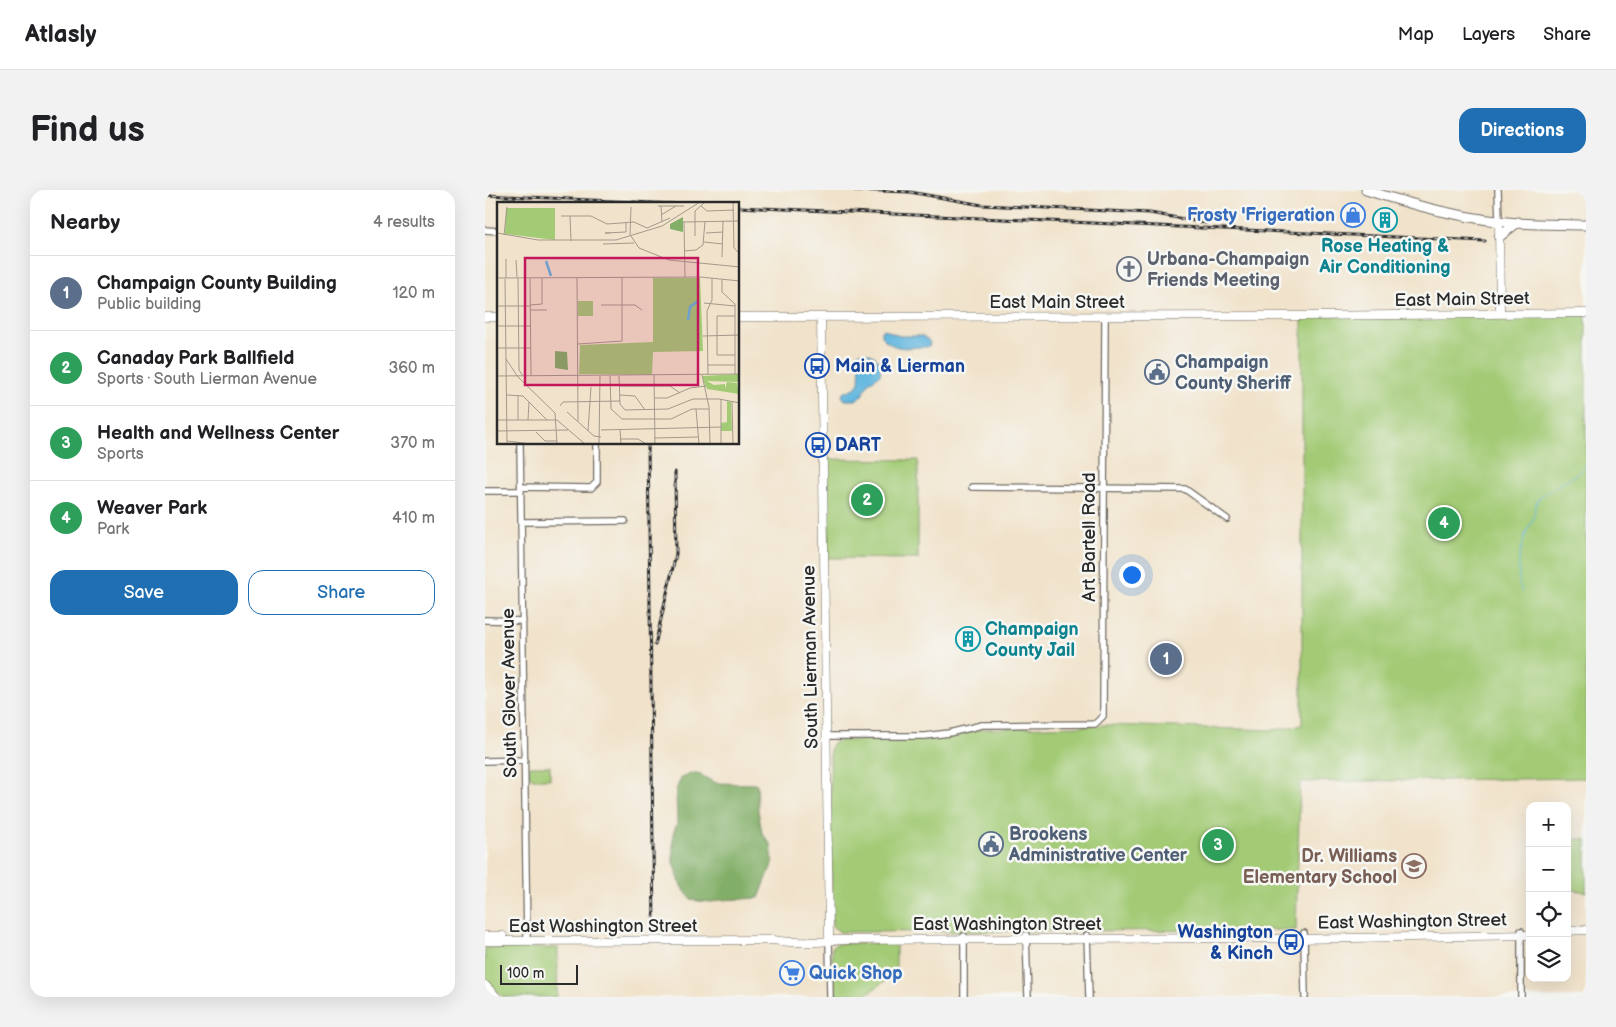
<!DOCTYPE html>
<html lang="en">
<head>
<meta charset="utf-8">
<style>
	body { margin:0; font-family:"Balsamiq Sans",sans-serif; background:#f2f2f2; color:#202124 }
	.controls { position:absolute; right:15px; bottom:15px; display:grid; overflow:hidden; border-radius:10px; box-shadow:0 5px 20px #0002 }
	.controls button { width:45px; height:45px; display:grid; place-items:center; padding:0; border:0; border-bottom:1px solid #e0e0e0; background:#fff; color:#202124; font:25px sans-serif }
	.scale { position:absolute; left:15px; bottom:12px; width:78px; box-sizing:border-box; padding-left:5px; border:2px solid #2b2b2b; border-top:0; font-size:14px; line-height:18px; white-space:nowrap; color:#2b2b2b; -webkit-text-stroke:4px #f6f6f2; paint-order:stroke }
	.you { position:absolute; left:646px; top:384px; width:18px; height:18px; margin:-12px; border:4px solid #fff; border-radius:50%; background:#1a73e8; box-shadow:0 0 0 8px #1a73e833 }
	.badge { display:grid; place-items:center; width:32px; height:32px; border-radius:50%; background:#1f6fb2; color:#fff; font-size:16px; font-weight:700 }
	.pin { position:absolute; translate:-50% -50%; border:2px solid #fff; box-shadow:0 1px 5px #0006 }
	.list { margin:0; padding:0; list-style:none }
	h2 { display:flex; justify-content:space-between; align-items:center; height:65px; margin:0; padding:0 20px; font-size:21px }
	h2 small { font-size:16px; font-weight:400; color:#757577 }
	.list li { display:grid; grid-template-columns:32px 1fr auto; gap:15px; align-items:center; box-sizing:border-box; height:75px; padding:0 20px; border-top:1px solid #e0e0e0 }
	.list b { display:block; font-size:19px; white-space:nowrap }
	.list p { margin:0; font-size:16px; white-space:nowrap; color:#757577 }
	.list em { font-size:16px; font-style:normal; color:#757577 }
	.actions { display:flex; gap:10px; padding:15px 20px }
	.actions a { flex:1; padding:11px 0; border:1px solid #1f6fb2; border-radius:15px; text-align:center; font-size:18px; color:#1f6fb2 }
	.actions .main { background:#1f6fb2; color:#fff }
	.icon { flex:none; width:28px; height:28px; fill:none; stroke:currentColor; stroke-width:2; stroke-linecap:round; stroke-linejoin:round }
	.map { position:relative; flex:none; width:1101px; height:807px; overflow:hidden; border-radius:15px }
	header { display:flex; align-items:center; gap:30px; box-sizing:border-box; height:70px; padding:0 25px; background:#fff; border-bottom:1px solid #e0e0e0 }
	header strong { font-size:24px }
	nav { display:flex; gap:28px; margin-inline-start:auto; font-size:18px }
	.intro { display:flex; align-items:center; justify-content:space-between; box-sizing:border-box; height:120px; padding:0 30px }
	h1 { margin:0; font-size:35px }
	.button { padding:12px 22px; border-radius:15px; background:#1f6fb2; color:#fff; font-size:18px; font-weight:700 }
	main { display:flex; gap:30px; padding:0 30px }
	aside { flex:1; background:#fff; border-radius:15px; box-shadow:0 5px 20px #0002 }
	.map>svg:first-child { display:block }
	.green { fill:#a3cb76; stroke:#677b50 }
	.forest { fill:#82af67; stroke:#566d49 }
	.water { fill:#63b7df; stroke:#477185 }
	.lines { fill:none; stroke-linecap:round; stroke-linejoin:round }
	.stream { stroke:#63b7df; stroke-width:1 }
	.street-casing { stroke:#706b63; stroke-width:8 }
	.secondary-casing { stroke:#706b63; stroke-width:9 }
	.primary-casing { stroke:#706b63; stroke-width:11 }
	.street { stroke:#fff; stroke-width:5.5 }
	.secondary { stroke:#fff; stroke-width:8 }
	.primary { stroke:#fff; stroke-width:9 }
	.rail-casing { stroke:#2b2b2b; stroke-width:3 }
	.rail { stroke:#f6f6f2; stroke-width:1; stroke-dasharray:4; stroke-linecap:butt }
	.labels { text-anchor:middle; stroke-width:5; stroke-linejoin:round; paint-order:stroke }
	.shop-label { font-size:18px; font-weight:bold; fill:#366cbe; stroke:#f6f6f2; text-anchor:end }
	.culture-label { font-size:18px; font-weight:bold; fill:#0d838f; stroke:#f6f6f2 }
	.worship-label { font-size:18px; font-weight:bold; fill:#5b616d; stroke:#f6f6f2; text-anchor:start }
	.street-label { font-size:18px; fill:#2b2b2b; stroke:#f6f6f2 }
	.service-label { font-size:18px; font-weight:bold; fill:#4e5e75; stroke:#f6f6f2; text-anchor:start }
	.transit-label { font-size:18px; font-weight:bold; fill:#164399; stroke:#f6f6f2; text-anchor:start }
	.education-label { font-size:18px; font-weight:bold; fill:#785e54; stroke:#f6f6f2; text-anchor:end }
	.inset-river { fill:none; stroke:#63b7df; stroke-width:2.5 }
	.inset-road { fill:none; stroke:#a2998b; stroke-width:1 }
	.view { fill:#c2185b; fill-opacity:0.15; stroke:#c2185b; stroke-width:2.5 }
	.inset-edge { fill:none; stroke:#2b2b2b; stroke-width:2.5 }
</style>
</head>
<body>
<header>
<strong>Atlasly</strong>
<nav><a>Map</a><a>Layers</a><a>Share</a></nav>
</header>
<div class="intro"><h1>Find us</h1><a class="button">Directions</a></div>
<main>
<aside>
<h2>Nearby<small>4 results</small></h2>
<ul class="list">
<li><span class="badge" style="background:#5c6f8a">1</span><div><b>Champaign County Building</b><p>Public building</p></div><em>120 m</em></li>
<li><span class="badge" style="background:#2e9e5b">2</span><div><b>Canaday Park Ballfield</b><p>Sports · South Lierman Avenue</p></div><em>360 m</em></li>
<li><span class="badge" style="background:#2e9e5b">3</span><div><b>Health and Wellness Center</b><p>Sports</p></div><em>370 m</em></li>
<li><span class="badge" style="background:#2e9e5b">4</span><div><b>Weaver Park</b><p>Park</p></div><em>410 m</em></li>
</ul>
<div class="actions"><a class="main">Save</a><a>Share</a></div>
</aside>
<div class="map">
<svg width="1101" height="807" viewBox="0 0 1101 807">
	<rect width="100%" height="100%" fill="#f6f6f2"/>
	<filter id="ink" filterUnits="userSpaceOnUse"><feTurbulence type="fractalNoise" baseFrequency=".02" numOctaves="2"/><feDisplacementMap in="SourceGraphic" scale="10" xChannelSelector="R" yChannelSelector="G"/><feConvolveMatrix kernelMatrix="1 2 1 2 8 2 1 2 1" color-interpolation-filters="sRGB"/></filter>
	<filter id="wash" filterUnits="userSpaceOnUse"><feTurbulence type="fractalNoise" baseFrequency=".0096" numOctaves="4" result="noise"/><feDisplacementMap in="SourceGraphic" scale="20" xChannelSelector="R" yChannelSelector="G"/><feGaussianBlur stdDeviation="1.12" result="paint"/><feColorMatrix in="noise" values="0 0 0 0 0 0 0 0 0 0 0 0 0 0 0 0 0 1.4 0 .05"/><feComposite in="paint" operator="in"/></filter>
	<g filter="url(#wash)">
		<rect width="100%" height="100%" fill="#f1e3cb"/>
		<path class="green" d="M1101 125V588L815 592 811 740 355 742 347 736 345 559 347 554 353 551C384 548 416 551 447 549 466 548 483 541 501 539L621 535 789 540 817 535V126Z
			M340 269 433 270V369L341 368Z
			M44 576H65V589H48L44 586Z
			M1082 649H1101V702L1082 699Z
			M411 753V783L382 804 348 805 347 757 351 754Z
			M0 758H73L72 807H18L0 790Z"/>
		<path class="forest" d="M205 583 216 585 230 593 272 594 273 620 277 643 286 655 288 672 274 708 235 710 228 712 213 711 206 709 196 696 188 671V644L192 633 191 600 196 588Z"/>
		<path class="water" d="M399 139 414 146H437L444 151 445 155 441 157C422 157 410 162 396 146V141Z
			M375 162C389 162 398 171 395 185L384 192 378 204 371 210H360L357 206 358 203 370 198 374 193 375 174 371 165Z"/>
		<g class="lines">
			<path class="stream" d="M1034 390V369L1040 345 1048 329 1052 310 1059 304 1096 281 1101 275
				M1034 392 1037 402"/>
		</g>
	</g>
	<g filter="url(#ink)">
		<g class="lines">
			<defs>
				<path id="street" d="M1013 0 1014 31
					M0 40 14 41
					M35 254 42 751
					M36 297 106 298 112 292V254
					M487 297 700 299 742 329
					M0 301H36
					M36 332 140 331
					M0 430 38 431
					M341 546H440L464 543 497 535 610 534 618 526 620 127
					M0 571 40 570
					M1036 741V807
					M819 743 820 807
					M541 745 543 807
					M602 745 604 807
					M479 746V807
					M344 749 345 807"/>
				<path id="secondary" d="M1014 31 1015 124
					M0 127H14
					M254 127 820 126 1101 123
					M336 127 344 746
					M1082 741 1101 740
					M0 746H18
					M0 751 288 750C305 753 333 753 350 750L772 748 807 749 1045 745
					M0 795 12 807"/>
				<path id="primary" d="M881 0C924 14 967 26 1012 31 1041 35 1072 34 1101 35
					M1014 47 1033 32"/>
			</defs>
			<use href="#street" class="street-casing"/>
			<use href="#secondary" class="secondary-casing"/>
			<use href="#primary" class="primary-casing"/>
			<use href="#street" class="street"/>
			<use href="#secondary" class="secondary"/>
			<use href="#primary" class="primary"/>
			<defs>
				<path id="rail" d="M369 0 425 2 497 15 665 23 721 33
					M0 5 189 14
					M254 17 1000 51
					M163 254 169 737
					M170 455 191 364 190 282"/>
			</defs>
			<use href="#rail" class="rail-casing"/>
			<use href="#rail" class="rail"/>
		</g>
	</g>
	<defs>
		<symbol id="shop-ring" viewBox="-11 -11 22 22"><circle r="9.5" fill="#f6f6f2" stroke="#3f7fe0" stroke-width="1.5"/><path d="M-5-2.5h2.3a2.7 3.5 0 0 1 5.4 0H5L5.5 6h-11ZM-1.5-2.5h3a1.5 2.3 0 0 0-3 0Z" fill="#3f7fe0"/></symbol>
		<symbol id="building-ring" viewBox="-11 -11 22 22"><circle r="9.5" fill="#f6f6f2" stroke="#0f9aa8" stroke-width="1.5"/><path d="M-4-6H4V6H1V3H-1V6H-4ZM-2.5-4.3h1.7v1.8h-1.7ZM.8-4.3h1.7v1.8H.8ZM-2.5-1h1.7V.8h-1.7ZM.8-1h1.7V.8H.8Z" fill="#0f9aa8"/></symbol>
		<symbol id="church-ring" viewBox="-11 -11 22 22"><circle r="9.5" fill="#f6f6f2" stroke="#6b7280" stroke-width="1.5"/><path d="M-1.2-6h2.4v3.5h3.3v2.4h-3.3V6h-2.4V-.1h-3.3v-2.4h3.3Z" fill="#6b7280"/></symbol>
		<symbol id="bus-ring" viewBox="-11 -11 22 22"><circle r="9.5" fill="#f6f6f2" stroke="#1a4fb4" stroke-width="1.5"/><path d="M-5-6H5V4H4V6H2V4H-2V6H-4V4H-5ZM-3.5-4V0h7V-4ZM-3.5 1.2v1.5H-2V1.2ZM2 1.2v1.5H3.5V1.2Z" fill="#1a4fb4"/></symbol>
		<symbol id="civic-ring" viewBox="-11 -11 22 22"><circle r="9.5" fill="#f6f6f2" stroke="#5c6f8a" stroke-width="1.5"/><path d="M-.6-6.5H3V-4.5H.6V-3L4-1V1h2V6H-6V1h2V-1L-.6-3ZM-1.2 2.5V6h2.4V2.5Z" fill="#5c6f8a"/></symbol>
		<symbol id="school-ring" viewBox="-11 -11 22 22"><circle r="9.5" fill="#f6f6f2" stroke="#8d6e63" stroke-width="1.5"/><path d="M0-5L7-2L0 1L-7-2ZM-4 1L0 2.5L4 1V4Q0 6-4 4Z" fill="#8d6e63"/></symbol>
		<symbol id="supermarket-ring" viewBox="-11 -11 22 22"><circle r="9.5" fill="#f6f6f2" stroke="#3f7fe0" stroke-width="1.5"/><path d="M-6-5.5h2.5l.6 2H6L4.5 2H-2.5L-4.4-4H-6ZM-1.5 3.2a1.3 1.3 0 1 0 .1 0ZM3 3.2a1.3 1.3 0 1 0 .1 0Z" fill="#3f7fe0"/></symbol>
	</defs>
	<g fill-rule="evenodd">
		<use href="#shop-ring" x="854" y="11" width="28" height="28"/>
		<use href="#building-ring" x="886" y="16" width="28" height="28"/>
		<use href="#church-ring" x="630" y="65" width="28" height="28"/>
		<use href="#bus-ring" x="318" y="162" width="28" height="28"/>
		<use href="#civic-ring" x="658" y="168" width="28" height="28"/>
		<use href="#bus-ring" x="319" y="241" width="28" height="28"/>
		<use href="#building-ring" x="469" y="435" width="28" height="28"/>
		<use href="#civic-ring" x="492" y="640" width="28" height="28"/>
		<use href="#school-ring" x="915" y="662" width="28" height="28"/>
		<use href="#bus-ring" x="792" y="738" width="28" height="28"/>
		<use href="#supermarket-ring" x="293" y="769" width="28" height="28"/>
	</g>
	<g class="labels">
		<g class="shop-label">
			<text x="850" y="31">Frosty 'Frigeration</text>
			<text x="324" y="789" text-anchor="start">Quick Shop</text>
		</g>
		<g class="culture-label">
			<text x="900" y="62">Rose Heating &amp;<tspan x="900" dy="21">Air Conditioning</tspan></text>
			<text x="500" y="445" text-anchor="start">Champaign<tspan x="500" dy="21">County Jail</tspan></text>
		</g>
		<g class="worship-label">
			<text x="662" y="75">Urbana-Champaign<tspan x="662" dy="21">Friends Meeting</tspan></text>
		</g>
		<g class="street-label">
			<text transform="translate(977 109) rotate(-1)" y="6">East Main Street</text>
			<text x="572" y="118">East Main Street</text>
			<text transform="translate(604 347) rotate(-90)" y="6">Art Bartell Road</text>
			<text transform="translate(325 467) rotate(-91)" y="6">South Lierman Avenue</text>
			<text transform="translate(24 503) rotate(-91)" y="6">South Glover Avenue</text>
			<text transform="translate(927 731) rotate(-1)" y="6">East Washington Street</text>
			<text x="522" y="740">East Washington Street</text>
			<text x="118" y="742">East Washington Street</text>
		</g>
		<g class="service-label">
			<text x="690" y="178">Champaign<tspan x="690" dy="21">County Sheriff</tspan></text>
			<text x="524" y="650">Brookens<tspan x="524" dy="21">Administrative Center</tspan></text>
		</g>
		<g class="transit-label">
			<text x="350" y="182">Main &amp; Lierman</text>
			<text x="350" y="261">DART</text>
			<text x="788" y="748" text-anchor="end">Washington<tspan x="788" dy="21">&amp; Kinch</tspan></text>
		</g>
		<g class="education-label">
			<text x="912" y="672">Dr. Williams<tspan x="912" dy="21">Elementary School</tspan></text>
		</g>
	</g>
	<g transform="translate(12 12)">
		<rect width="242" height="242" fill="#f1e3cb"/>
		<path d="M9 6H58V38L8 32ZM156 76H203L206 149 156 150 155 173 82 172 83 143 156 140ZM81 99H96V114H81ZM242 172V180L210 179 217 183 228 182V187L230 180 240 181 242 192 210 187 206 178V174ZM230 199 234 200 235 229H224V221L230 220Z" fill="#a3cb76"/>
		<path d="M186 15V30L173 27V22ZM58 149 70 150 71 168 58 166Z" fill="#82af67"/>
		<path class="inset-river" d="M49 59 54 74M191 118 193 105 201 99"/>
		<path class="inset-road" d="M236 0 237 46 243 52M161 4H187M164 4 165 20M204 4 210 9 237 8M164 13 179 4M64 14H94L110 22 137 20 150 26 173 16M73 14 74 39M187 19 188 75M187 20 243 19M0 31 41 38H119L165 24 203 0M113 31H108L129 30V20M209 31 226 30M7 33 10 5M133 33 134 5M134 34 142 46 172 58 243 65M198 34V9L208 0M207 40 226 42M106 42 137 41M187 49 199 48 206 43 208 19M225 55 226 19M19 58 20 75M0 76 203 75 243 79M9 76V57M21 76 22 168 26 174M33 76 34 174M80 76 81 219M8 77 10 242M225 78V90L238 102V172M207 101 238 104M33 103 45 102V76M104 103H138L145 108M0 104H33M33 108H50M238 114H220V153H238M0 124H34M206 134 243 133M81 142 125 139V76M0 146H34M9 157 21 175 58 211 60 242M211 163H238M211 172 210 109 215 98V76M157 173 158 242M205 173 212 205 213 242M0 174 243 172M113 174 114 207 125 217H174L195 207H212M122 174 123 202 128 208 171 207 196 197H222L243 201M123 184H173L183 191M0 192V208M10 193 26 194 50 218M123 193 138 194 148 208M157 196H170L193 186 209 184M224 197V242M235 200 236 242M63 204 66 200 123 199M199 207 202 242M70 210 97 234 104 235M0 218H60L88 242M21 218V193M31 218 32 200M123 227 124 242M104 228 224 225M0 229 71 228M91 229 94 185M39 230 48 239H60M157 236 201 235M123 237H141L149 242M10 239 34 242M102 242 103 174"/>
		<path class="view" d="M28 56H201V183H28Z"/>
		<rect width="242" height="242" class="inset-edge"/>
	</g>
</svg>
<div class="controls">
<button>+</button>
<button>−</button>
<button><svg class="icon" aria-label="locate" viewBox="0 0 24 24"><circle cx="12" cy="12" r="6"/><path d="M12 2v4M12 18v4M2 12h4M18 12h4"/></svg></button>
<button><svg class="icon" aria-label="layers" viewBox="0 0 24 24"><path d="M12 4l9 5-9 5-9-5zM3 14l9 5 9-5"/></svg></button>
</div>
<div class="scale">100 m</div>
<div class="you"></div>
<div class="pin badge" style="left:681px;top:469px;background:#5c6f8a">1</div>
<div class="pin badge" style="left:382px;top:310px;background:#2e9e5b">2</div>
<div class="pin badge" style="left:733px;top:655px;background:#2e9e5b">3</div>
<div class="pin badge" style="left:959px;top:333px;background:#2e9e5b">4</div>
</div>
</main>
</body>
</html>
